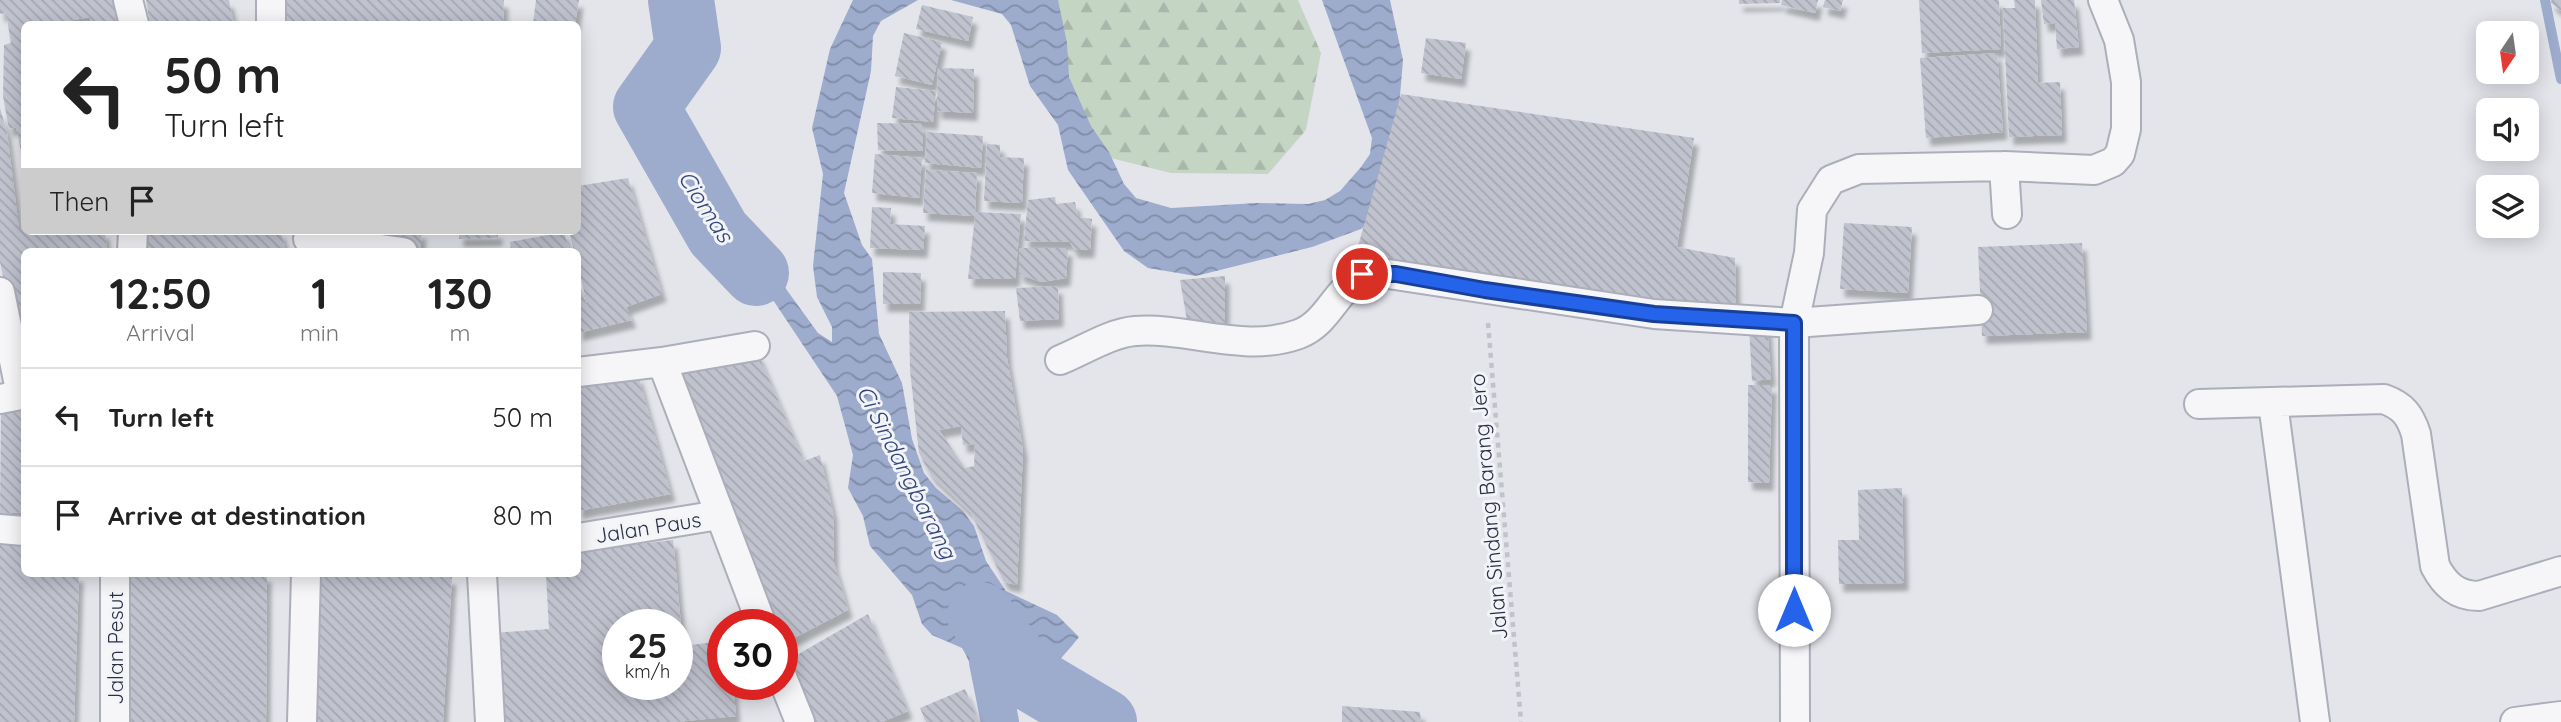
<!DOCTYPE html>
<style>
body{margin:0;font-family:Quicksand,sans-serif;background:#f6f6f6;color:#222;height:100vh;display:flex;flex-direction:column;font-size:26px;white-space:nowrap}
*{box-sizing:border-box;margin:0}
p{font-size:23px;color:#767676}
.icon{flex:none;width:38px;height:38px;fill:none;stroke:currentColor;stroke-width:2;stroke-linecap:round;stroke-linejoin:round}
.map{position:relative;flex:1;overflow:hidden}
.panel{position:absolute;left:21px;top:248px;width:560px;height:329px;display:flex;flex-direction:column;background:#fff;border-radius:10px;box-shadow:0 4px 18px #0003}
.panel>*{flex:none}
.guide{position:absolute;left:21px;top:21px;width:560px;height:214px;border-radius:10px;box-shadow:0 4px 18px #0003;background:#fff;color:#222;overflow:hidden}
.needle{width:46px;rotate:193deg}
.controls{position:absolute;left:2476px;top:21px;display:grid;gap:14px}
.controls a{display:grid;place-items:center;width:63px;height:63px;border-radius:10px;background:#fff;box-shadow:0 4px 18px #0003;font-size:35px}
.speed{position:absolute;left:602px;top:609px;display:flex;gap:14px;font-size:35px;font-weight:700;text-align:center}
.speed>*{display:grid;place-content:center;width:91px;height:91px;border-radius:50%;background:#fff;box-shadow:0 4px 18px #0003;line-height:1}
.speed small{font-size:18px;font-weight:400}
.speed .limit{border:10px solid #d22;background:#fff;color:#111}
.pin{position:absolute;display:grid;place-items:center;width:60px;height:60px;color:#fff;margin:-30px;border:4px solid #fff;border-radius:50%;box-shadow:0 2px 7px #0007}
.me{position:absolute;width:77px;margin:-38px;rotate:0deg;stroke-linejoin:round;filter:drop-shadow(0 0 5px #0008)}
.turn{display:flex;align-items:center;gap:24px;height:147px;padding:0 28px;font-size:32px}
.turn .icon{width:91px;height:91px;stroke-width:2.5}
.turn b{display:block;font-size:49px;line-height:60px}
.then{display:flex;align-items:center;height:66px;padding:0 28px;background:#0003;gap:14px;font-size:26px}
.eta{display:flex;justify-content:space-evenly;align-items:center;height:119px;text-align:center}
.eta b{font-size:42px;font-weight:700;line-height:49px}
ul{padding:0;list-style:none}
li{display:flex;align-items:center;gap:21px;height:98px;padding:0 28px;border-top:2px solid #e0e0e0}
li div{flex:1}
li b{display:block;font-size:26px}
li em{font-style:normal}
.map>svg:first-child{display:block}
.forest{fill:url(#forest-firs)}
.water{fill:url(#water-waves)}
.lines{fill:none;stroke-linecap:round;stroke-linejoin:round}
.stream{stroke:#9dabcc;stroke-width:10}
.canal{stroke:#9dabcc;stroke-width:38}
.river{stroke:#9dabcc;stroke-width:66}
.building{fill:url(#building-back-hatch);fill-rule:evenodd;filter:url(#shadow)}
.street-casing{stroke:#acaeb9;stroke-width:32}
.path{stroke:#c1c2ca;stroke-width:4.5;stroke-dasharray:5 5;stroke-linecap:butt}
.street{stroke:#f6f6f9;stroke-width:28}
.route-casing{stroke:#184099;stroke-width:18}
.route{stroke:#2563eb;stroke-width:12}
.labels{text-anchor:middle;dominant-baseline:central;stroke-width:6;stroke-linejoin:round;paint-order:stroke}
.street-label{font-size:21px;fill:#2a2f44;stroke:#f3f4f8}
.water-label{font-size:23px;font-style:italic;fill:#33457a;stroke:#f3f4f8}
</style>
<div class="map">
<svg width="2561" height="722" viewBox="0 0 2561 722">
<defs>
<pattern id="forest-firs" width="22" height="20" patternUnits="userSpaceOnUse" patternTransform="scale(1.75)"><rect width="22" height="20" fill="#c5d5c4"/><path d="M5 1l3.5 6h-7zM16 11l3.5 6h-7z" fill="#a9b7aa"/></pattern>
<pattern id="water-waves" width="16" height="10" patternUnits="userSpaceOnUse" patternTransform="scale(1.75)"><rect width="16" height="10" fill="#9dabcc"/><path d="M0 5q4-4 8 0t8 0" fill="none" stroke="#808ca7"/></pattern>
<pattern id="building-back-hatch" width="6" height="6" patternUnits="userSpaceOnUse" patternTransform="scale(1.75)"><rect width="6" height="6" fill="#c0c2ce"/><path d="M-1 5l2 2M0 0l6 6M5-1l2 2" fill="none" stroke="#a5a7b2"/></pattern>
<filter id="shadow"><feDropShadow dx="4.5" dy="8" stdDeviation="2" flood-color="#0004"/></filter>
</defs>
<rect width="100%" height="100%" fill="#e3e5eb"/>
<path class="forest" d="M1046,0H1298L1321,53L1306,130L1268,174L1171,173L1107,157L1050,72Z"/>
<path class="water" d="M853,0H918L881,21L873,36L871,71L844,193L862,245L872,259L879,334L902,383L912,439L924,473L936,488L963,511L974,526L986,561L1006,591L1057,615L1079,637C1059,664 1029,686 1013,715C976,714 979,675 962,648L932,635L922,624L912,595L870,546L863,516L848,488L853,455L837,396L759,279L719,253L698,196L684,171L700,172L728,220L765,260L818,333L832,342V327L817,297L813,266L823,174L812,128L830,49Z
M951,0H1058L1067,43L1069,77L1091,126L1109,152L1124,184L1136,198L1171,208L1257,203L1308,204L1325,200L1340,191L1361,167L1370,154L1372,138L1322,0H1390L1403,60L1394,167L1374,219L1361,229L1312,247L1196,276L1148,268L1124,251L1068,170L1058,125L1030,86L1011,25L1002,14Z"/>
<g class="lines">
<path class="stream" d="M2545,0L2561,79"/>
<path class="canal" d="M988,662L1000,722"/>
<path class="river" d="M681,0L688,48L646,107L718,233L756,273
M980,615L1028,677L1104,722"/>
</g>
<path class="building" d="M0,0H122L128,24H91L90,17L50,24H24V166L16,127L9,129L3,96L4,45L11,43L6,13L0,14Z
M146,0H229L234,24H150Z
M275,0H504L503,24H277Z
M536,0H579L575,24H533Z
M1739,0H1780V3L1739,4Z
M1782,0H1818L1815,13L1781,5Z
M1825,0H1843L1840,11L1823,7Z
M1919,0H1999L2001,49L1922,53Z
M2014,0H2035L2038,83L2060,82L2062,135L2009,137L2003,8H2015Z
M2041,0H2074L2079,47L2057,49L2055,23L2044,24Z
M2552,0H2561V11L2550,2Z
M922,5L973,17L968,41L916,29Z
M904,33L942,42L932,85L895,76Z
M1426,38L1466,43L1461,79L1421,73Z
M1997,53L2003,132L1926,138L1920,58Z
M938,68L974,69L973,113L937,111Z
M896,87L936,91L933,122L892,118Z
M1401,94L1694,138L1677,247L1735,258L1736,305L1668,308L1355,257Z
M0,108L7,132L19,229L105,231L107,252H24V363H21L0,262Z
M877,123L923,124V151L878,150Z
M927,132L983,136L981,168L925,163Z
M987,144L1000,145V157L1024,158L1022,203L984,201Z
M875,154L922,158L919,198L872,193Z
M926,170L977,173L975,212L1021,214L1015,279H968L975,216L923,213Z
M628,178L662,294L626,307L632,320L578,333V279L590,316L578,266V252H574L569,231H578V186Z
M1055,197L1056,204L1075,202L1078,217L1092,219L1090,250H1074L1070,242L1024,241L1028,200Z
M872,207L891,208L890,224L925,226L923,250L870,248Z
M1844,223L1912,227L1908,293L1840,289Z
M141,231H281L286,252H139Z
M297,231H422L420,252H414Z
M459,231H498V238L459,239Z
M564,232L570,252H511L510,242Z
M2082,243L2087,332L1982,336L1978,247Z
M1019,248H1068L1066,278L1041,282L1019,274Z
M883,272L921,273L920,304H883Z
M1225,276V324L1188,326L1180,280Z
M1058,286L1059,319L1020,321L1016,288Z
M1005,311L1007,358L1023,450L1017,585L1004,582L971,513L931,475L919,453L910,370L909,312ZM961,426L963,445L975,444L974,466L965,468L939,430Z
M1767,324L1771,379L1752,381L1749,325Z
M758,353L804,461L820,455L833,513L834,563L848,610L782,644V625H766L674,367Z
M638,375L671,494L578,511V381Z
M1748,385H1772L1769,483L1748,482Z
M24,406V512L0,514L1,407Z
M1902,488L1904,583L1839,584L1838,540H1859L1858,490Z
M0,539L24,541V574H79L74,722H0Z
M673,540L683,646L723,641V684H733L736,716L675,722H500L493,633L549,629L546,574H578V551ZM618,625H677V684H618Z
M121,574H267L266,722H119Z
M311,574L452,577L443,722H309Z
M868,614L908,711L882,722H809L783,663Z
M965,689L979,722H926L920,708Z
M1342,706L1420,712L1421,722H1342Z"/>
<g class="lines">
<g class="street-casing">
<path id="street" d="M128,0L134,24
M271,0V24
M2004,166L2007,214
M308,239L403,252
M132,252L133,231
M0,292L21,395L0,399
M1060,360C1083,351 1110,333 1135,331C1189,327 1245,354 1299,334C1333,321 1338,278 1375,272L1654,314L1794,323L1978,310
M662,362L762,625
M578,372L662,362L755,346
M2273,403L2315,722
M2199,404L2384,399C2403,406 2410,415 2416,434L2435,566C2445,585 2457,596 2479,596L2561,571
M0,529L24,531
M578,538L719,515
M482,574L490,722
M782,677L800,722
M115,722V574
M302,722L306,574
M1795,722L1794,323L1809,253L1812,210L1831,180L1859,169L2004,166L2094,170L2113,162L2120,154L2126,129V82L2119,40L2103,0
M2515,722L2561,716"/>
</g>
<path class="path" d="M1488,323L1521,722"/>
<use href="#street" class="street"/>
</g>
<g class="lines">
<g class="route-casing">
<path id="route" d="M1362,274H1396L1485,290L1654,314L1794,323V610"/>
</g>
<use href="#route" class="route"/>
</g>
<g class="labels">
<g class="street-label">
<text transform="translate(1488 507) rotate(-95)">Jalan Sindang Barang Jero</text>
<text transform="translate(648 527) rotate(-9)">Jalan Paus</text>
<text transform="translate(115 648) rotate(-90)">Jalan Pesut</text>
</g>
<g class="water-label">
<text transform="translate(706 206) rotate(57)">Ciomas</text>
<text transform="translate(907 472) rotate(63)">Ci Sindangbarang</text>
</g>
</g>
</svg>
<div class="controls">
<a><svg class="needle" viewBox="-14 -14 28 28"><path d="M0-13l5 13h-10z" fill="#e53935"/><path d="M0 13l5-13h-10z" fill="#767676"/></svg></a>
<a><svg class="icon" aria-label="sound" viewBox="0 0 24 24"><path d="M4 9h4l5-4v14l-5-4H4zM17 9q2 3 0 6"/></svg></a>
<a><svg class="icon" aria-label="layers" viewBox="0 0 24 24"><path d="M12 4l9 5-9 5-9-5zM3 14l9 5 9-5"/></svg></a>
</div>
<div class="speed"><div>25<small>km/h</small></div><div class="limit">30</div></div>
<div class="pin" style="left:1362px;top:274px;background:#d93025"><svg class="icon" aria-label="arrive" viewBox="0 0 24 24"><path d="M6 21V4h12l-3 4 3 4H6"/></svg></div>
<svg class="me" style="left:1794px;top:610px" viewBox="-20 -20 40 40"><circle r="19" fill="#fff"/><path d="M0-13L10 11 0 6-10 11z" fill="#2563eb"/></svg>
<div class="guide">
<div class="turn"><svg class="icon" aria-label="left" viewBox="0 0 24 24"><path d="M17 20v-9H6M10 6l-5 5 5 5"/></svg><div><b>50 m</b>Turn left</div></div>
<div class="then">Then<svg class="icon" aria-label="arrive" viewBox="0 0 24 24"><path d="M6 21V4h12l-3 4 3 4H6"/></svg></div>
</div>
<section class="panel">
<div class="eta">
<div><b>12:50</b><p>Arrival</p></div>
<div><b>1</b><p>min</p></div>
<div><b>130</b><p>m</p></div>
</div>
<ul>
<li><svg class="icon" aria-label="left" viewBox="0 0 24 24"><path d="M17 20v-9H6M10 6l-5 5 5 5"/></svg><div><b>Turn left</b></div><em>50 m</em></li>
<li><svg class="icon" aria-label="arrive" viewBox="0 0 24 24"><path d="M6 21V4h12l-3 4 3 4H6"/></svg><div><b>Arrive at destination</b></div><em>80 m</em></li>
</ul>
</section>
</div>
